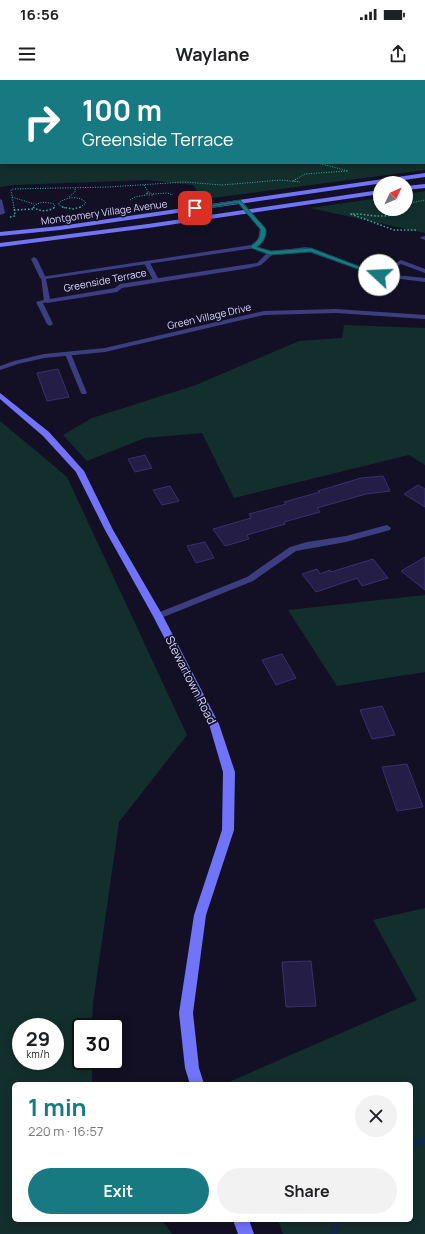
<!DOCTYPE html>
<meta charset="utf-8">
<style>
body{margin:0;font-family:Manrope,sans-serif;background:#f2f2f2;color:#202124;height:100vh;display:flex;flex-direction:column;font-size:15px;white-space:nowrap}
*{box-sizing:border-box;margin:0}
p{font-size:13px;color:#757577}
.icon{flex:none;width:22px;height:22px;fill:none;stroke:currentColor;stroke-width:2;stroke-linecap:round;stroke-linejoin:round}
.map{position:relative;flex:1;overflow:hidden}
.sheet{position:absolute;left:12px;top:1002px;width:401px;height:140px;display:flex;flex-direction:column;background:#fff;border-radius:6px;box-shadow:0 2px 10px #0003}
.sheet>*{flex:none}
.guide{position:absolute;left:0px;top:0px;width:425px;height:84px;box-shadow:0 2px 10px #0003;background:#177982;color:#fff;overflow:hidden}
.needle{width:26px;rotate:46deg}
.controls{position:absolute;left:373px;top:96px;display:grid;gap:8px}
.controls a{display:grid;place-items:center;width:40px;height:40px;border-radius:50%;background:#fff;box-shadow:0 2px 10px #0003;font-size:20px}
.speed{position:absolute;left:12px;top:938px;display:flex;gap:8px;font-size:20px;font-weight:700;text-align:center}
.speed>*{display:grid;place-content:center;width:52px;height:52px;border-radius:50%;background:#fff;box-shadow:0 2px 10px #0003;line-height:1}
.speed small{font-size:10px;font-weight:400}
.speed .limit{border:2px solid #111;border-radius:6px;background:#fff;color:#111}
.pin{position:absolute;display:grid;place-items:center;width:34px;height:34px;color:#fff;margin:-17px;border-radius:8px;box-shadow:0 2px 6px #0006}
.me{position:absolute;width:44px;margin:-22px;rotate:290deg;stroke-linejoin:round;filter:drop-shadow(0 0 3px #0008)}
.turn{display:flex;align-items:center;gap:14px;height:84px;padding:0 16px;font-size:18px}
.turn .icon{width:52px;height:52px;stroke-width:2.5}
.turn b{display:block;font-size:28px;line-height:34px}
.round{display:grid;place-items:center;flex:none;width:42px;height:42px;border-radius:21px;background:#f2f2f2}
.head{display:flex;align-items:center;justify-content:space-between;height:68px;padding:0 16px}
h1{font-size:24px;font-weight:700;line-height:30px;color:#177982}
.action{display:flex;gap:8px;margin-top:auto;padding:8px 16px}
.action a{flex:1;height:46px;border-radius:24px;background:#177982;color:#fff;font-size:16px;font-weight:700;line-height:46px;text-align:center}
.action a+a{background:#f2f2f2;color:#202124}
.status{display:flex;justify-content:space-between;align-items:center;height:28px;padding:0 20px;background:#fff;direction:ltr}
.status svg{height:11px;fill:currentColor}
header{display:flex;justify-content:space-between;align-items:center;height:52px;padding:0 16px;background:#fff;font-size:18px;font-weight:700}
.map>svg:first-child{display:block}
.green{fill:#132f2d;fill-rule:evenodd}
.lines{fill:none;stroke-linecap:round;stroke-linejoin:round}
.stream{stroke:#102849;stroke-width:7}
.building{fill:#241d45;stroke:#3a3070}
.path-far1{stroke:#35b2a6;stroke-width:1;stroke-dasharray:1 1.5;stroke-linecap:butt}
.path{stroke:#35b2a6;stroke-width:1.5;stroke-dasharray:1.5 2;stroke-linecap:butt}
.lane{fill:#3d3d82;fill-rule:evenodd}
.street{fill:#3d3d82;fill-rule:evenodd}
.secondary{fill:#7173f9;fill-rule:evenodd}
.route{fill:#177982;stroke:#0f4f54}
.labels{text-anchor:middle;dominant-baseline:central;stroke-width:3.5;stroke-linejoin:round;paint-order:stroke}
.far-street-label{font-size:10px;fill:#d9d6fd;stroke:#131025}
.street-label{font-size:12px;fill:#d9d6fd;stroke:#131025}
</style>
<div class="status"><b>16:56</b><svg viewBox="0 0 49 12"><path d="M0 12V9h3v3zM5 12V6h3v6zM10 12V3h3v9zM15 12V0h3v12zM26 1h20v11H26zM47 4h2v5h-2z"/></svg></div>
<header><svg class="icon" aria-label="menu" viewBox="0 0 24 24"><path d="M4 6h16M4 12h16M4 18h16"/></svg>Waylane<svg class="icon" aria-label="share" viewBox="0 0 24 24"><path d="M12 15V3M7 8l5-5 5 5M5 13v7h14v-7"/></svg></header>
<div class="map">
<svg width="425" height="1154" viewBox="0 0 425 1154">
<rect width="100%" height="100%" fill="#131025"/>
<path class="green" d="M0,13L1,83H424V69L425,90L204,119L193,105L147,100L14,105L0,107Z
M425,111V153L310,128L380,118V129H406V114Z
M344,245L425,248V385L409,375L234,418L202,353L145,358L87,381L63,355L92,338L196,305L299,261L342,258Z
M0,341L67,397L187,655L119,742L93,923L92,947H81V981H92V1004H14V1140H162L172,1154H0ZM21,947H55V981H21Z
M425,515V592L337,606L288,530Z
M425,828V1154H283L278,1140H411V1004H230L229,1002L417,920L373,840Z"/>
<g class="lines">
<path class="stream" d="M411,1065L425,1060
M333,1154L338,1140"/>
</g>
<path class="building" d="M58,289L69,317L47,321L37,293Z
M145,375L152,388L135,392L128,379Z
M383,396L390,411L366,414L317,428L320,432L284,442L285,444L247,455L249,459L225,466L213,449L251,438L249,434L286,424L284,422L320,412L318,411L361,398Z
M418,405L425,409V427L404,414Z
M170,406L179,421L162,425L153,410Z
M205,462L214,478L196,483L187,466Z
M425,477V510L401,491Z
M373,479L388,498L362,506L357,498L316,512L302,494L317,489L320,494L330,490L331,492Z
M282,574L296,598L276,605L262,580Z
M382,626L395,655L372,659L360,630Z
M407,684L423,727L397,731L382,687Z
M311,881L316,926L286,927L282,882Z"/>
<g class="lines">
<path class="path-far1" d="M293,101L305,94L348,91L318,83
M144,105L149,113
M147,113H151L153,115H146Z
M153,114L167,113L173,115
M12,117L34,124
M69,117L75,112V108
M130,120L135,117L146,115
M406,124L425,120
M14,128L11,110L13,109L109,107L184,102L222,105L281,100L300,102
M34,128L33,127C39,121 46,122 54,124L55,127L54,128
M65,128L59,125V123C65,117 80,115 86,123L79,128"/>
<path class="path" d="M33,127C40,132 48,132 55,127
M62,127L73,129L81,127
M402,129C386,142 369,133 351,134L394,150H417
M14,130L33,129
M10,137L15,136L14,127"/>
<path class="lane" d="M0,119L2,120L5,133L0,135Z
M34,177L37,179L46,198L45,199L40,198L31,179Z
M145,182L150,183L159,200L158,201L153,200L144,183Z
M47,219L49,220V222L43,223L53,244L50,246L47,244L36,222Z
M68,272L71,274L87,313L86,314H82L81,313L65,274Z"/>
<path class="street" d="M34,0H40L41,1H35Z
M424,4H425V6H424Z
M424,38H425V40H424Z
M424,48H425V50H424Z
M424,74H425V76H424Z
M238,121H242L266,149L264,160L255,168L46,199L50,219L115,208L120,204L250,184L257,183L268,172L306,167L378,193L401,180L425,189V193L401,184L385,194L425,198V202L377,196L306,171L272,175L261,185L250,188L122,208L117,212L47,223L44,221L41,197L251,165L258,159L260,149L238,123Z
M425,156V160L420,158L421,157Z
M336,229L425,235V239L336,233L264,235L105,272L44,278L18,284L0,290V286L14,281L44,274L105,268L264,231Z
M387,445L391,448L390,450L346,462L296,471L253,501L161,538H155L153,536L155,534L247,497L290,467L307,462L346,456Z"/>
<path class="secondary" d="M425,93V97L60,150L0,156V152L60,146Z
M425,104V108L406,110V106Z
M380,110V114L148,148L0,167V163L148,144Z
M0,313L49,352L84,391L113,450L163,536L219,644L235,692L234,750L206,835L193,933L199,988L204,1004H190L185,988L179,933L194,835L222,750L223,692L209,644L153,536L105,450L76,392L43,356L0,319Z
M233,1140H249L254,1154H238Z"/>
</g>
<path class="route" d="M240,120L266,149C267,156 263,163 257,167L271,171L311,168L382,195L377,196L311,172L270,175L251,168V166C257,162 261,157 260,149L238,123L195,130L192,128Z"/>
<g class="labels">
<g class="far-street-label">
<text transform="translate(104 132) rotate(-8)">Montgomery Village Avenue</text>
<text transform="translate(105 200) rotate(-11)">Greenside Terrace</text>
<text transform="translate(209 236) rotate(-13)">Green Village Drive</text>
</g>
<g class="street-label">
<text transform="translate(191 600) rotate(63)">Stewartown Road</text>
</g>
</g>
</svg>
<div class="controls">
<a><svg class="needle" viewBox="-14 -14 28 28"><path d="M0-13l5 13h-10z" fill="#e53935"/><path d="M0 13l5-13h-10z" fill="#757577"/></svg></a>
</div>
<div class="speed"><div>29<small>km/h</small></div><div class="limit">30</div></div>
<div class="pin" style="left:195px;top:128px;background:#d93025"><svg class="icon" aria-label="arrive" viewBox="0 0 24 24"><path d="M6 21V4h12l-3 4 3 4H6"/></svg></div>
<svg class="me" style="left:379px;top:195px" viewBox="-20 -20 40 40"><circle r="19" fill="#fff"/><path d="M0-13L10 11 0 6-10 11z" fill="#177982"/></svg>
<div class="guide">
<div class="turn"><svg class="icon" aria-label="right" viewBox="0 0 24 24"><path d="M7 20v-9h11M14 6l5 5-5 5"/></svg><div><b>100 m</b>Greenside Terrace</div></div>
</div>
<section class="sheet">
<div class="head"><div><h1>1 min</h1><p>220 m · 16:57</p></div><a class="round"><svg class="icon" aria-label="close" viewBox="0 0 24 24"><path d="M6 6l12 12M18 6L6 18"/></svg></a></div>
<div class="action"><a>Exit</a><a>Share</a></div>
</section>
</div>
